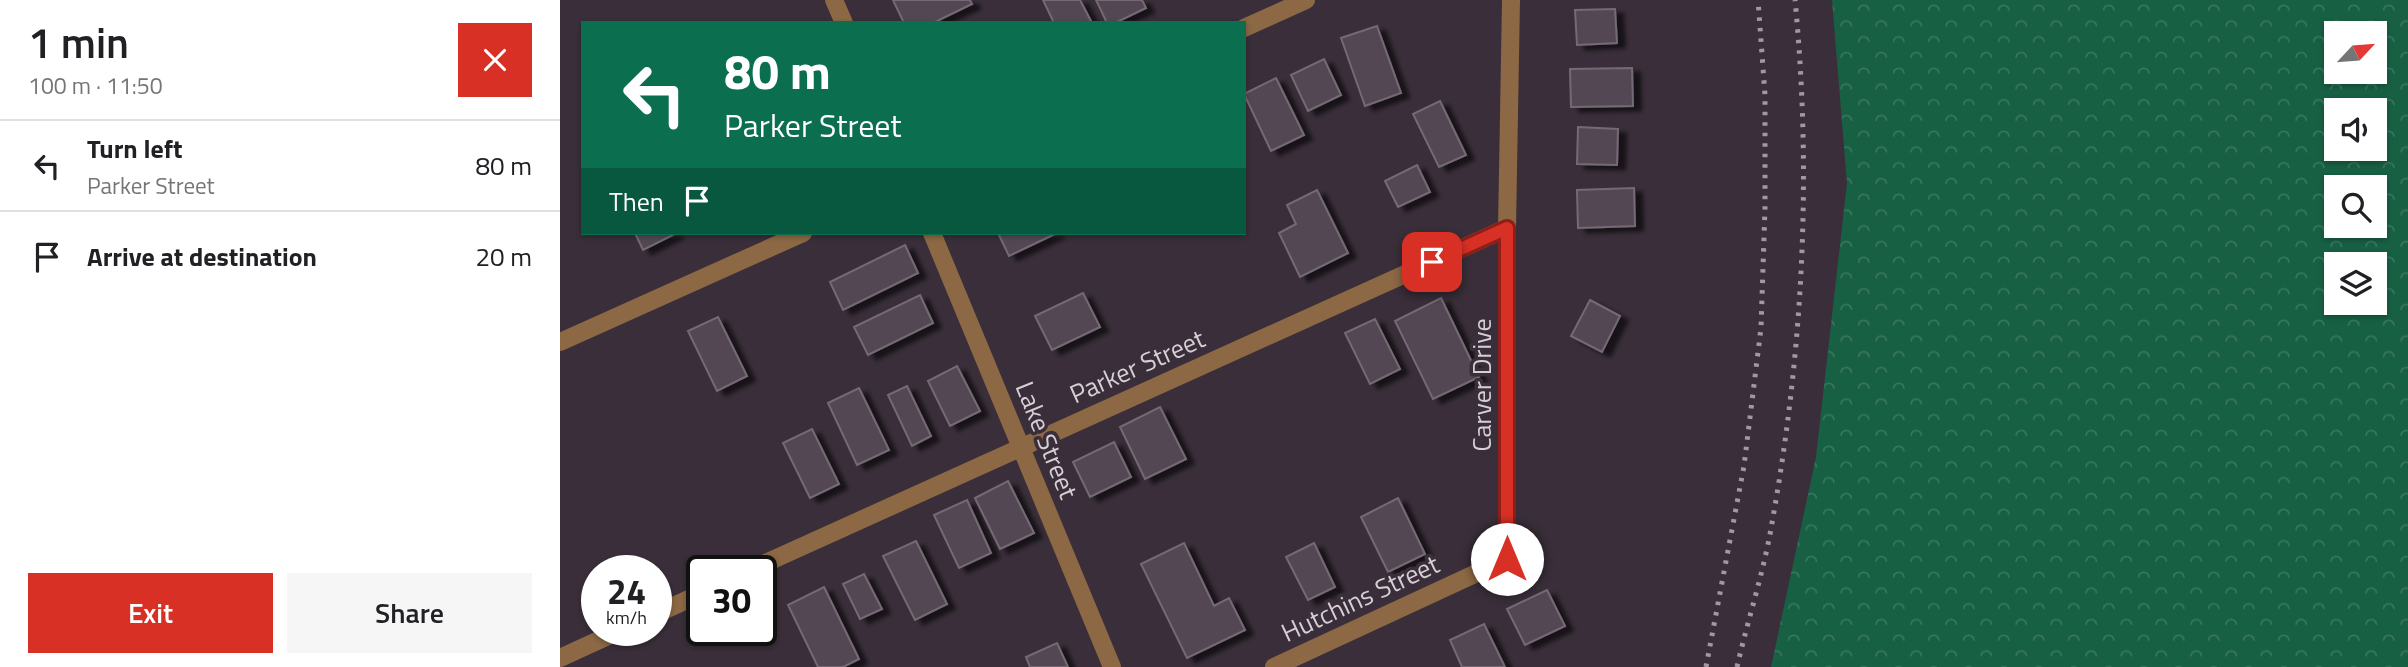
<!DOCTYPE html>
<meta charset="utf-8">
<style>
body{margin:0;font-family:"Titillium Web",sans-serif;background:#f6f6f6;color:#202124;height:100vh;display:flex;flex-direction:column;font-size:26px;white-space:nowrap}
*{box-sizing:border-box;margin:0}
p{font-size:23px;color:#757577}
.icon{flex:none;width:38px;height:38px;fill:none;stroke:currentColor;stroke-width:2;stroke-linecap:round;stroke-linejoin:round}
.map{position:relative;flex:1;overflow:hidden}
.sheet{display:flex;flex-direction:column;background:#fff;width:560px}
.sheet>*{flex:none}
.hud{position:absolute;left:21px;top:21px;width:665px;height:214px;border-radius:0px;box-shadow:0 2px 5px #0004;background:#0b6e4f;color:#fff;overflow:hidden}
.needle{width:46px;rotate:64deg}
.buttons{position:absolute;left:1764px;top:21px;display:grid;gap:14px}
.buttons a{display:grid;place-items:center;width:63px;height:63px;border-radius:0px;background:#fff;box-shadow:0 2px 5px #0004;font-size:35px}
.speed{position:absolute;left:21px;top:555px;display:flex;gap:14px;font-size:35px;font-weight:700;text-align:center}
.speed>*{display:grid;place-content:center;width:91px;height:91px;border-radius:50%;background:#fff;box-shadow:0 2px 5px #0004;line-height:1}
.speed small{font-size:18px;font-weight:400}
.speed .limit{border:4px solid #111;border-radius:10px;background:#fff;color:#111}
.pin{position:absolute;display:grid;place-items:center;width:60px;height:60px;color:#fff;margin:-30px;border-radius:14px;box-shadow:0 4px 10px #0006}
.me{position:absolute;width:77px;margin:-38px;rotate:0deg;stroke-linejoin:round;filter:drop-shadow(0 0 5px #0008)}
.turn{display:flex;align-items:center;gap:24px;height:147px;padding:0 28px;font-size:32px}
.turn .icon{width:91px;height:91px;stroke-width:2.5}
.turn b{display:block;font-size:49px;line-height:60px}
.then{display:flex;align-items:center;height:66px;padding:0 28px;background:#0003;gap:14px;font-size:26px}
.round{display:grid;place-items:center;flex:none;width:74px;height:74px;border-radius:0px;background:#f6f6f6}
.overview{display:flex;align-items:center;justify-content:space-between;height:119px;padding:0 28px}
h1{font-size:42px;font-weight:600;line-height:52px}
.cta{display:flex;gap:14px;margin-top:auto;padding:14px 28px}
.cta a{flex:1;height:80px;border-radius:0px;background:#d93025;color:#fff;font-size:28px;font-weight:600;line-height:80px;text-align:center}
.cta a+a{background:#f6f6f6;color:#202124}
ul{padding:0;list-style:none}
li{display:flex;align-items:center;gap:21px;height:91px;padding:0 28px;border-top:2px solid #e0e0e0}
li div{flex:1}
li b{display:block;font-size:26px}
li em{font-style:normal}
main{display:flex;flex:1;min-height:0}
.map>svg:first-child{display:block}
.forest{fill:url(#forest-crowns);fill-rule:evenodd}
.building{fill:#524752;stroke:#766976;stroke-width:2;filter:url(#shadow)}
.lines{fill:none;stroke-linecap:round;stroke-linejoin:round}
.minor{stroke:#8c6844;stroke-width:18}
.rail{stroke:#a199a1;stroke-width:5;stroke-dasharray:3.5 7;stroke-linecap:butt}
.route-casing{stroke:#8d1f18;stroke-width:18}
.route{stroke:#d93025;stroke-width:12}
.labels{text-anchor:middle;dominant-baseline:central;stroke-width:7;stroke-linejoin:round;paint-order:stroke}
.street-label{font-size:26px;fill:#d6cfd6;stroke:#392e39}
</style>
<main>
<section class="sheet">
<div class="overview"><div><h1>1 min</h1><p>100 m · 11:50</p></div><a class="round" style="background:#d93025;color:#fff"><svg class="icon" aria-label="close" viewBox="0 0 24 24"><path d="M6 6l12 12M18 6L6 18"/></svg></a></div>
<ul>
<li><svg class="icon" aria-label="left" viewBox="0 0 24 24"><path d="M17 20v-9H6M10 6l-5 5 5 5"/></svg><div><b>Turn left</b><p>Parker Street</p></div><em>80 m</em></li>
<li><svg class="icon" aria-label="arrive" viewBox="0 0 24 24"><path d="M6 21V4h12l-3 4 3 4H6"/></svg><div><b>Arrive at destination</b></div><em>20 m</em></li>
</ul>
<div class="cta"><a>Exit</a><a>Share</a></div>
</section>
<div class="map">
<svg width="1848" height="667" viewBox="0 0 1848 667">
<defs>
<pattern id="forest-crowns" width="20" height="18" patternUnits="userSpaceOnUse" patternTransform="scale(1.75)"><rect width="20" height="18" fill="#176044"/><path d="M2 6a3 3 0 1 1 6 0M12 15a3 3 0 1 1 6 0" fill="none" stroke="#38765e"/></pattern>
<filter id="shadow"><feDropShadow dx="8" dy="4.5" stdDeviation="2" flood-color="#0009"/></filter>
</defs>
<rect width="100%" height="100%" fill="#392e39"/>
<path class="forest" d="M1272,0H1848V667H1211L1256,457L1287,183ZM1776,33H1815V72H1776ZM1776,110H1815V149H1776ZM1776,187H1815V226H1776ZM1776,264H1815V303H1776Z"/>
<path class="building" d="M333,0H410L412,4L373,23H344Z
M483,0H520L532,23H494Z
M536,0H582L586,8L555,23H547Z
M1055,9L1057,43L1017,45L1015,10Z
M817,26L841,93L805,106L781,38Z
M764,59L781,95L748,111L731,75Z
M1072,68L1073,106L1011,107L1010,69Z
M716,78L744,135L711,151L684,94Z
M880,101L906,155L879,167L853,114Z
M1018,127L1058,129L1057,165L1017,164Z
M857,165L870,192L838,207L825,181Z
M1074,188L1075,226L1018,228L1017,190Z
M757,190L788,253L740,277L719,233L736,224L727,205Z
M75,233H115V234L83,250Z
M438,233H497L449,256Z
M345,245L358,273L283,310L270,282Z
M523,293L540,327L492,350L475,316Z
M360,295L373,323L308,355L294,327Z
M881,298L919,377L873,399L835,321Z
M1030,300L1060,316L1042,352L1011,336Z
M158,317L187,376L157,391L128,331Z
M815,319L840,369L810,384L785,333Z
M397,366L420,411L390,426L368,381Z
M347,386L371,436L352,446L328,395Z
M299,388L329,450L297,465L268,403Z
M600,407L626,459L585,479L560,427Z
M252,429L279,484L250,498L223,443Z
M554,442L571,477L530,497L513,462Z
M448,481L474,533L440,549L415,498Z
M838,498L865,554L828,572L801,517Z
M407,500L431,553L399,568L374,515Z
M356,541L387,604L355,620L323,556Z
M624,543L654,606L669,598L685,630L627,658L581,564Z
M754,543L775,587L748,600L726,557Z
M304,574L322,609L300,619L283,584Z
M264,587L299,659L283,667H258L228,605Z
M987,590L1005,626L965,645L947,609Z
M924,624L945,667H902L890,640Z
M497,643L508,667H470L466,657Z"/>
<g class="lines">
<path class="minor" d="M274,0L284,23
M684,28L746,0
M372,233L552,667
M0,342L243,233
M190,570L947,228
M96,614L142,593
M0,658L61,630
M714,667L947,559V228L951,0"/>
<path class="rail" d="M1146,667L1184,466L1201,328L1205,208V95L1198,0
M1177,667C1188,619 1204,571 1212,523C1243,350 1252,175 1235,0"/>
</g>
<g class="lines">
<g class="route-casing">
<path id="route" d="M872,262L947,228V559"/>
</g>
<use href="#route" class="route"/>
</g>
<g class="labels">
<g class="street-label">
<text transform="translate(577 366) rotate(-24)">Parker Street</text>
<text transform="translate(921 385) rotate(-90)">Carver Drive</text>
<text transform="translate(487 440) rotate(68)">Lake Street</text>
<text transform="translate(800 598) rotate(-25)">Hutchins Street</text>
</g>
</g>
</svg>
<div class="buttons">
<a><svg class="needle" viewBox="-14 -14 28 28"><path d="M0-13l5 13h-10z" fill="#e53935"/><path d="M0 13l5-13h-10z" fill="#757577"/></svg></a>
<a><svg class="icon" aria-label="sound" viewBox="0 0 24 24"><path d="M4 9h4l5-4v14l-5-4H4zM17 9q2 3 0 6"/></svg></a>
<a><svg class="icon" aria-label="search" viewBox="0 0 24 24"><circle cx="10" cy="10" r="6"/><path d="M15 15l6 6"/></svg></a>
<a><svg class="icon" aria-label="layers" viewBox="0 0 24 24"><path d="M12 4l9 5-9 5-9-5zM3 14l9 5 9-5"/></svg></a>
</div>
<div class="speed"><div>24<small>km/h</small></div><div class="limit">30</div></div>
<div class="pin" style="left:872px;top:262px;background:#d93025"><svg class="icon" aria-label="arrive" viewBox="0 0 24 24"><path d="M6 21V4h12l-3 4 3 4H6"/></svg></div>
<svg class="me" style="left:947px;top:559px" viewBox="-20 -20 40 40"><circle r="19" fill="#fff"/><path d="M0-13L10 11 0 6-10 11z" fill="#d93025"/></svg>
<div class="hud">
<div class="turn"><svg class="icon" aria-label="left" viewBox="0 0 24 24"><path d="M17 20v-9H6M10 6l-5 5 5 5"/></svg><div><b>80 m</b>Parker Street</div></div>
<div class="then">Then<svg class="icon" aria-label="arrive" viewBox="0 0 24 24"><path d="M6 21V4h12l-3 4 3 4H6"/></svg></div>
</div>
</div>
</main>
